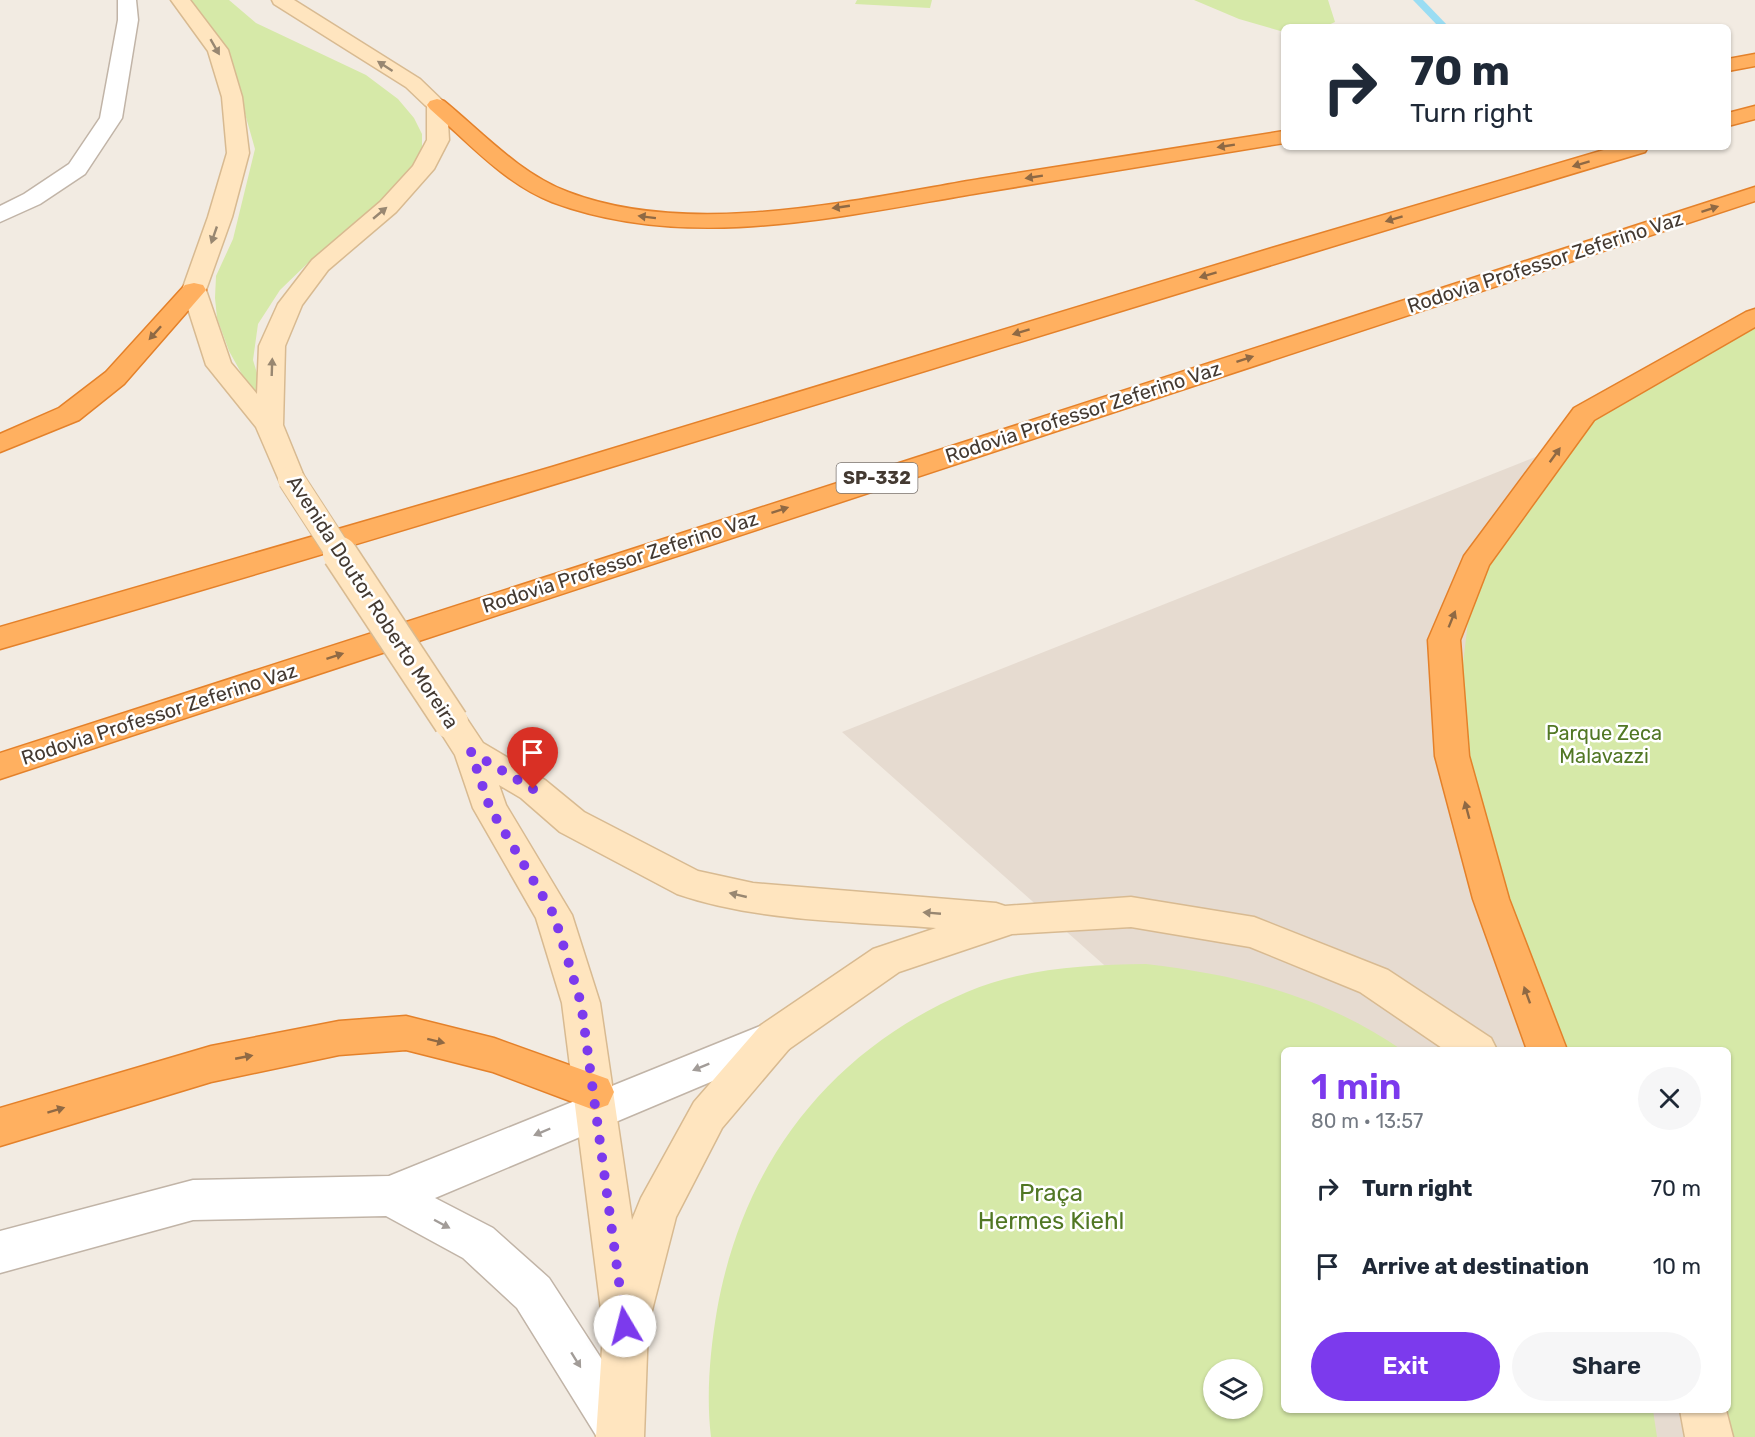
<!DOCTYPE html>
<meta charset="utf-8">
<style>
body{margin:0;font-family:Rubik,sans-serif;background:#f6f6f7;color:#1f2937;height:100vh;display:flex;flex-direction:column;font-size:22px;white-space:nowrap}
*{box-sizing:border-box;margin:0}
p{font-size:20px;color:#747a83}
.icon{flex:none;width:33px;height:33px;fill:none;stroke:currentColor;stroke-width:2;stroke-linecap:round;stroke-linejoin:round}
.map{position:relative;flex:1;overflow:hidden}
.details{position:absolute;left:1281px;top:1047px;width:450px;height:366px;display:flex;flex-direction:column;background:#fff;border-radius:9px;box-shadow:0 2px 4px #0004}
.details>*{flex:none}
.banner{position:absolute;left:1281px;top:24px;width:450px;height:126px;border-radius:9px;box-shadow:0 2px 4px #0004;background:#fff;color:#1f2937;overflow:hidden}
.fabs{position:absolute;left:1203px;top:1359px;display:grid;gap:12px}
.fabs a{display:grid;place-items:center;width:60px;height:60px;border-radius:50%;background:#fff;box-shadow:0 2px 4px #0004;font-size:30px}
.pin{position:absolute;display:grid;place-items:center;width:51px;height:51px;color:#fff;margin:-62px -26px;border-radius:50% 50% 50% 0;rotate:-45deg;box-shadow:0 0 6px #0007}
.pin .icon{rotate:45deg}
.me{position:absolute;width:66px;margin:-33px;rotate:352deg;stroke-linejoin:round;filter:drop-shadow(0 0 4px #0008)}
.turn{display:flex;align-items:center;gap:21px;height:126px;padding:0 30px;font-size:27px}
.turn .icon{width:78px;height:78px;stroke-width:2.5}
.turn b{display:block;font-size:42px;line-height:51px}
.round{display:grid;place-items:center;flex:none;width:63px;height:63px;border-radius:32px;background:#f6f6f7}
.summary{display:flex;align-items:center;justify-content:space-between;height:102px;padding:0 30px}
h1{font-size:36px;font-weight:600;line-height:45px;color:#7c3aed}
.cta{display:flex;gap:12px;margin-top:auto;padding:12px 30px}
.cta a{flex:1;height:69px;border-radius:36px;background:#7c3aed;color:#fff;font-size:24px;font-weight:600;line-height:69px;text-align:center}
.cta a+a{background:#f6f6f7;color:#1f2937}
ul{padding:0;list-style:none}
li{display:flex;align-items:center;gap:18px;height:78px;padding:0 30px}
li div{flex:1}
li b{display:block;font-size:22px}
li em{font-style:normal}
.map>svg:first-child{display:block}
.residential{fill:#e6dbd0}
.green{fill:#d6e9a8;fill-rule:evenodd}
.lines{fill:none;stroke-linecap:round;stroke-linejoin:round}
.stream{fill:#9addf3;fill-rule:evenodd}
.minor-casing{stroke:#c1b4a7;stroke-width:3}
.tertiary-casing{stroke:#c1b4a7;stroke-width:3}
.secondary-casing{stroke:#d8ba91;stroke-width:3}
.motorway-casing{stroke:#e4812a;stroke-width:3}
.minor{fill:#fff;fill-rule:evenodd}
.tertiary{fill:#fff;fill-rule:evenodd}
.secondary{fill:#ffe5bf;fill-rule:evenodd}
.motorway{fill:#ffb060;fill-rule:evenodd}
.secondary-bridge-far1-casing{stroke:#d8ba91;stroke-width:28;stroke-linecap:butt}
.secondary-bridge-casing{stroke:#d8ba91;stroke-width:37;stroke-linecap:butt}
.secondary-bridge-far1{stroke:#ffe5bf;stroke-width:26}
.secondary-bridge{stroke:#ffe5bf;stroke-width:34}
.oneway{fill:#988771}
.oneway2{fill:#8f6944}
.oneway3{fill:#a29c98}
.route{stroke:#7c3aed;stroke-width:10;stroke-dasharray:0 18}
.labels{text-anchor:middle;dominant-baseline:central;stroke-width:5;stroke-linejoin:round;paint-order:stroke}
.shield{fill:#fff;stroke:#7c7570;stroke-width:1.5}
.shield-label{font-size:18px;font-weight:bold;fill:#443a32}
.street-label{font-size:20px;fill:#443a32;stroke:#fff}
.park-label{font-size:20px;fill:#517724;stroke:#fff}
.near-park-label{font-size:24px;fill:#517724;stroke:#fff}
</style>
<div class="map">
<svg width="1755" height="1437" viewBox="0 0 1755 1437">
<rect width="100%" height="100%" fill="#f2ebe2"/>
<path class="residential" d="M1755,370V1437H1635L1605,1410H1728V1050H1284V1125L842,732Z"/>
<path class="green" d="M186,0H229L256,23L366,75L398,99L414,118L422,134V154L409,174L376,207L310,261L280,290L258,324L253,360L266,403L244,378L229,351L217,318L215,298L216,276L233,239L255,149L231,64Z
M857,0H932L930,8L855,4Z
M1194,0H1328L1335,22L1324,27H1284V32L1239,19Z
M1755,317V1437H1709L1703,1410H1728V1050H1547L1452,756L1475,563L1584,414Z
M1146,964C1239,975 1324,996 1402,1050H1284V1410H1653L1657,1437H711C706,1396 710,1351 717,1310C743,1164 829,1051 967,992C1023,968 1085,965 1146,964ZM1214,1370H1252V1408H1214Z"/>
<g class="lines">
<path class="stream" d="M1413,0H1423L1449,27H1439Z"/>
<g class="minor-casing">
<path id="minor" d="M118,0H136L138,20L122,118L85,174L40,204L0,222V206L24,194L69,164L100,118L118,20Z"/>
</g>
<g class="tertiary-casing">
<path id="tertiary" d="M775,1020L789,1025L795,1037L789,1049L435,1198L493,1228L549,1278L636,1412L643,1429L639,1437H597L517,1308L463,1258L386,1216L193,1220L0,1273V1231L193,1180L389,1176Z"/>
</g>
<g class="secondary-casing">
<path id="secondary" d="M171,0H190L228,50L242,97L249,153L232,217L206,290L231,363L257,394L259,346L278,304L312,260L380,202L413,166L427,140V107L406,87L274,4L272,0H294L420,79L447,105L449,140L434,169L396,212L328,270L302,305L285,346L283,425L305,479L301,485L291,488L281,485L256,427L206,365L182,290L208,217L227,153L222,97L208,51Z
M451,710L463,713L483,743L545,780L584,812L698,871L753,883L996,903L1005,906L1131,897L1254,917L1388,970L1491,1038L1497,1050H1445L1360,992L1250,947L1131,927L1012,934L899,972L789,1049L722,1128L676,1217L648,1326L644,1437H596L604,1319L601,1310L562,1003L536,918L473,808L455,755L434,722L439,713ZM499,785L521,798L560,832L677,894C759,922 850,921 936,928L873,949L761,1025L694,1102L641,1198L632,1220L600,1003L572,915L506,805Z
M1680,1410H1726L1733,1437H1685Z"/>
</g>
<g class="motorway-casing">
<path id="motorway" d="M1755,54V66L1728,71V59Z
M437,99L444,101C483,133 520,174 568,192C690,239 855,200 980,179C1081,163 1183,147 1284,131V143C1182,160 1081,176 979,193C841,216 689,253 552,202C505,184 468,142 430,109L427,105L430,101Z
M1755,106V119L1728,126V113Z
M1614,147H1648L1645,152C1096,316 550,490 0,649V627L552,467L1272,248Z
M1755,187V201L0,779V753Z
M194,283L203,285L206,290L124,384L79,420L0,452V434L59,408L106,372L185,285Z
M1755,309V327L1594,420L1489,565L1460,640L1469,756L1509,899L1567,1050H1527L1473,899L1435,756L1428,640L1464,556L1574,408L1746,312Z
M406,1016L494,1038L594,1074L608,1079L614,1092L608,1105L594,1110L493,1072L406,1050L339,1055L211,1082L0,1146V1108L211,1046L339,1021Z"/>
</g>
<use href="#minor" class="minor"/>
<use href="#tertiary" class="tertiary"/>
<use href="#secondary" class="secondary"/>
<use href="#motorway" class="motorway"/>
<g class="secondary-bridge-far1-casing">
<path id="secondary-bridge-far1" d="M291,479L341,556"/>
</g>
<g class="secondary-bridge-casing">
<path id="secondary-bridge" d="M340,554L451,722"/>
</g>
<use href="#secondary-bridge-far1" class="secondary-bridge-far1"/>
<use href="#secondary-bridge" class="secondary-bridge"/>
</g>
<defs><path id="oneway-solid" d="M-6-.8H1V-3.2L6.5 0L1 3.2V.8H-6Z" transform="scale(1.5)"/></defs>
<g class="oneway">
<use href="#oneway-solid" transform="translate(215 47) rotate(60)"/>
<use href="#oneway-solid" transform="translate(385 66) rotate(-147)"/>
<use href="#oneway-solid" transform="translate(380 213) rotate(-40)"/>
<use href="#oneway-solid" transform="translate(214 235) rotate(109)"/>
<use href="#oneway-solid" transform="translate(272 367) rotate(-88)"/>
<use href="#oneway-solid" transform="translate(738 895) rotate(-167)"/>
<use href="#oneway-solid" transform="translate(932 913) rotate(-175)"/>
</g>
<g class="oneway2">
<use href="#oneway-solid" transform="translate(1226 146) rotate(171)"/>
<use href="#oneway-solid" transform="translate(1581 164) rotate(163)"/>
<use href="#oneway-solid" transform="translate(1034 177) rotate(171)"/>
<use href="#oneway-solid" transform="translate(841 207) rotate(172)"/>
<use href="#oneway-solid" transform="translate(1710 209) rotate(-18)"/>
<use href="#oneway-solid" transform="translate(647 217) rotate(-173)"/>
<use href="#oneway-solid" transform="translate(1394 219) rotate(163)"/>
<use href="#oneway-solid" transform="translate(1208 275) rotate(163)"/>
<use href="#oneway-solid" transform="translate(1021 332) rotate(163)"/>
<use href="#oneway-solid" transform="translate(155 333) rotate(132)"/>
<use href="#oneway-solid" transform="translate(1245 359) rotate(-18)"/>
<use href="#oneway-solid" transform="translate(1555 455) rotate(-54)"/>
<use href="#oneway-solid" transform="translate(780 510) rotate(-18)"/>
<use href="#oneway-solid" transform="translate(1452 619) rotate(-68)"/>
<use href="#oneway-solid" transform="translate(335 656) rotate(-18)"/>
<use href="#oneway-solid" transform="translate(1467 810) rotate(-105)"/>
<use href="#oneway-solid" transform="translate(1527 995) rotate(-110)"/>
<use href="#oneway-solid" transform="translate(436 1041) rotate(14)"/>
<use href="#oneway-solid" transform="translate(244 1057) rotate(-11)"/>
<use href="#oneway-solid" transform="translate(56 1110) rotate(-17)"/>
</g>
<g class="oneway3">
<use href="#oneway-solid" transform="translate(701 1067) rotate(158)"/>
<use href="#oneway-solid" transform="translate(542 1132) rotate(157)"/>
<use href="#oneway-solid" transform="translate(442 1224) rotate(28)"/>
<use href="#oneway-solid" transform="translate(576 1360) rotate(58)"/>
</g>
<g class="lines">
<path class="route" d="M533,789L471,752L490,808L554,915L581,1003L625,1326"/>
</g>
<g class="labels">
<rect class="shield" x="836.5" y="463" width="81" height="30" rx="4.5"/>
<g class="shield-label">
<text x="877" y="478">SP-332</text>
</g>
<g class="street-label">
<text transform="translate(1545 262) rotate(-18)">Rodovia Professor Zeferino Vaz</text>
<text transform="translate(1083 412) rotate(-18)">Rodovia Professor Zeferino Vaz</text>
<text transform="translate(620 562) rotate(-18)">Rodovia Professor Zeferino Vaz</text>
<text transform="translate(373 602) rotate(57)">Avenida Doutor Roberto Moreira</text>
<text transform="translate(159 714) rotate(-18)">Rodovia Professor Zeferino Vaz</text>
</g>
<g class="park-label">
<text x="1604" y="733">Parque Zeca<tspan x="1604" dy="23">Malavazzi</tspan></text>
</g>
<g class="near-park-label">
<text x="1051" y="1193">Praça<tspan x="1051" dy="28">Hermes Kiehl</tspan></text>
</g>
</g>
</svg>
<div class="fabs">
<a><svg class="icon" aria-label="layers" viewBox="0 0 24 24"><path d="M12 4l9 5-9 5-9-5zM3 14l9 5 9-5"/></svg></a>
</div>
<div class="pin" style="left:533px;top:789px;background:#d93025"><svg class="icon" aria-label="arrive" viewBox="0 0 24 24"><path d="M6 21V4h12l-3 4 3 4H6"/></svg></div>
<svg class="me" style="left:625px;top:1326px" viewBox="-20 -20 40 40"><circle r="19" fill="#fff"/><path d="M0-13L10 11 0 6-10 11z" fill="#7c3aed"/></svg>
<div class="banner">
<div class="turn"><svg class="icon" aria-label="right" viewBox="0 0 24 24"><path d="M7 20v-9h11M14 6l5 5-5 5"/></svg><div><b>70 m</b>Turn right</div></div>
</div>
<section class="details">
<div class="summary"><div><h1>1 min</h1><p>80 m · 13:57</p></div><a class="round"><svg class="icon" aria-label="close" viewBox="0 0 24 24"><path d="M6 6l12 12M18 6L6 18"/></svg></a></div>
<ul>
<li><svg class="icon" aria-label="right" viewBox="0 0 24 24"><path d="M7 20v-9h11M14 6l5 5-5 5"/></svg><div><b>Turn right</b></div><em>70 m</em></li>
<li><svg class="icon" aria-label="arrive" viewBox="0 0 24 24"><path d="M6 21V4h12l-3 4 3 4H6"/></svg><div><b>Arrive at destination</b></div><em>10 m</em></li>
</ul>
<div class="cta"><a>Exit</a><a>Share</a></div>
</section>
</div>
